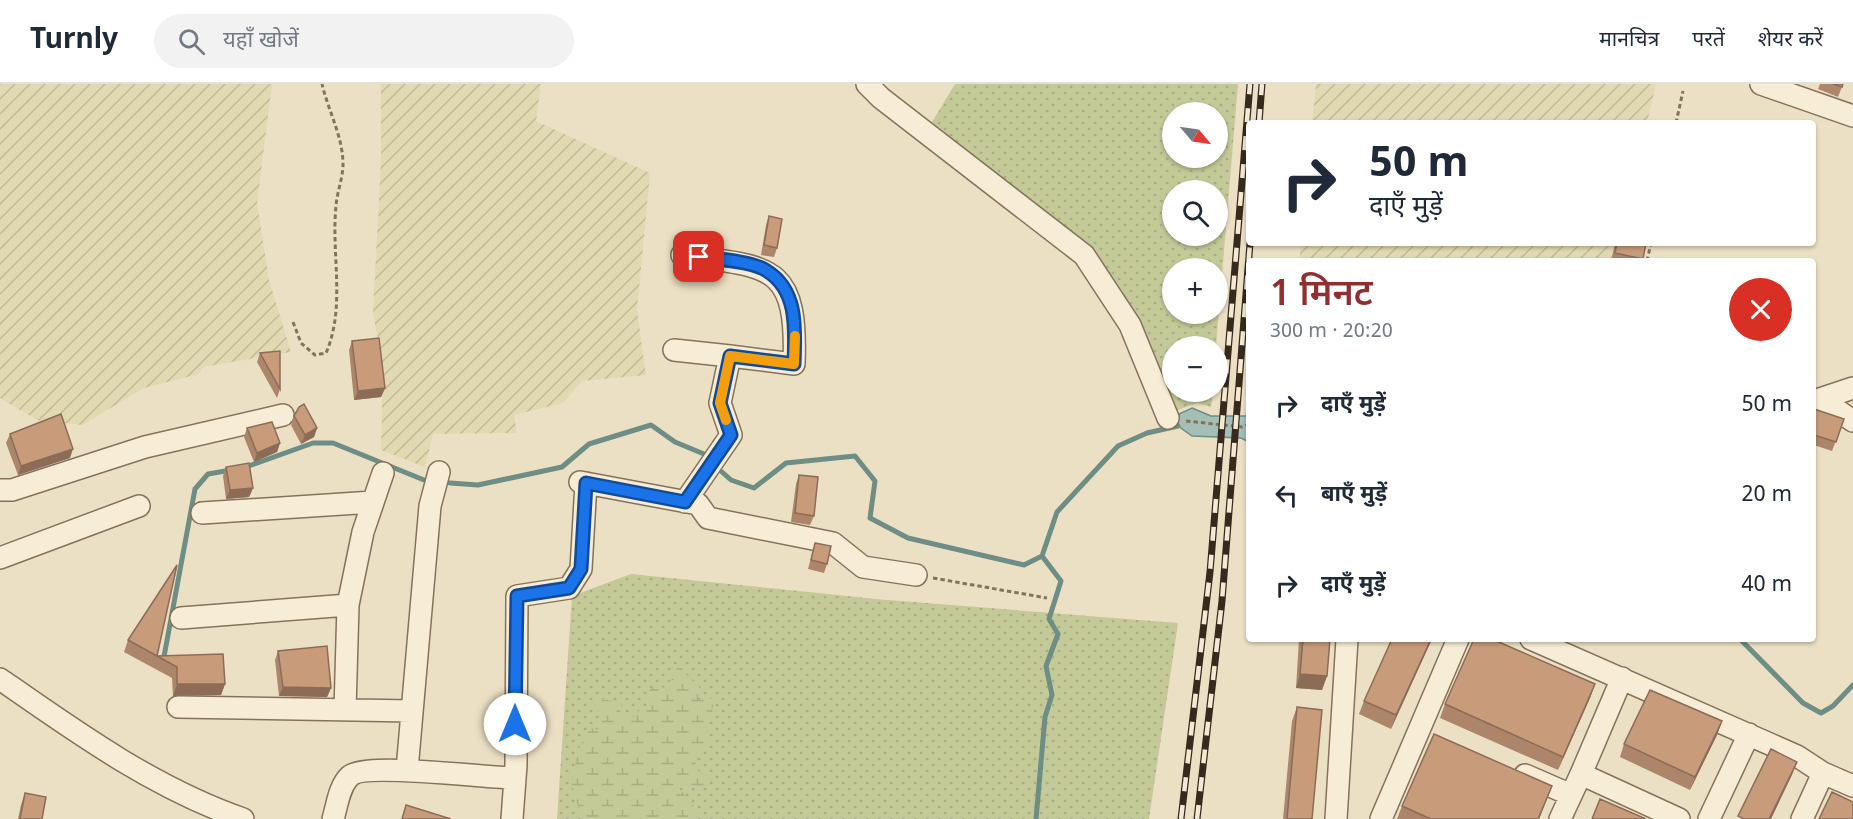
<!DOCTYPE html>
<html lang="hi">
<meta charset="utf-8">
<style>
body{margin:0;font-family:Georgia,"Noto Sans Devanagari",serif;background:#f2f2f3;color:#1f2937;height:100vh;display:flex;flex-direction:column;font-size:22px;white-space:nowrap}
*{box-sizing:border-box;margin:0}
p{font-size:20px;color:#747a83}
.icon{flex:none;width:33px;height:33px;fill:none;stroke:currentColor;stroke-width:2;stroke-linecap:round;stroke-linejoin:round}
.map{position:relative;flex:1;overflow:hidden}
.side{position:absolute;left:1246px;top:174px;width:570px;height:384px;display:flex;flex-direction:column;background:#fff;border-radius:6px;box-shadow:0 2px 4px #0004}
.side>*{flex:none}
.banner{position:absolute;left:1246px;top:36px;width:570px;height:126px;border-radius:6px;box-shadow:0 2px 4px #0004;background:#fff;color:#1f2937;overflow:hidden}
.needle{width:39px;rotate:119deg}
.controls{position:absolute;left:1162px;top:18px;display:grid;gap:12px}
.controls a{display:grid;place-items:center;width:66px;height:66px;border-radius:50%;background:#fff;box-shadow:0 2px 4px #0004;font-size:30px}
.pin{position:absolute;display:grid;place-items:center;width:51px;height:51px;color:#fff;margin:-26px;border-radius:12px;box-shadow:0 3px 9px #0006}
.me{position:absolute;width:66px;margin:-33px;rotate:0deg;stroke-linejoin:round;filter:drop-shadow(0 0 4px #0008)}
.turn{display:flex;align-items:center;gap:21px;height:126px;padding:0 24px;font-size:27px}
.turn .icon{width:78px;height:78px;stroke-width:2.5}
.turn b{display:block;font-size:42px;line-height:51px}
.round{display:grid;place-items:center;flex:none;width:63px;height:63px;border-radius:32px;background:#f2f2f3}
.head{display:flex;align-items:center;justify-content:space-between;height:102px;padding:0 24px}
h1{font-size:36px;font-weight:600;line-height:45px;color:#922e2f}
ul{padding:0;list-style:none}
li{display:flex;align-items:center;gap:18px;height:90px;padding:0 24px}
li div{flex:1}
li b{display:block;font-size:22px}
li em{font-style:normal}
header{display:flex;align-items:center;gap:36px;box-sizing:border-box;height:84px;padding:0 30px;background:#fff;border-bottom:2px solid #e0e1e3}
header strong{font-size:28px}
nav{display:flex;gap:33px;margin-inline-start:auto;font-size:21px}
.search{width:420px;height:54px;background:#f2f2f3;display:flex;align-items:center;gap:15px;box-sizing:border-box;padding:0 21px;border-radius:33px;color:#747a83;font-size:22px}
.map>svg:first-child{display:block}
.farmland{fill:url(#farmland-furrows)}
.grass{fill:url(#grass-dots);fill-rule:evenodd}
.wetland{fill:url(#wetland-marsh)}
.water{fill:#a5bfb7;stroke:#6d8d85;stroke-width:1.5}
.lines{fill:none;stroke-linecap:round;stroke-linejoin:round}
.stream{stroke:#6d8d85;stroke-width:5}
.minor-casing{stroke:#85725b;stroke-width:24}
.path{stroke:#85725b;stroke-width:3;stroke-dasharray:4.5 3;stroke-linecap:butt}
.minor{stroke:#f7edd6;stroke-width:21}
.rail-casing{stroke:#362a1e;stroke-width:7}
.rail{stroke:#f4ead3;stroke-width:4.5;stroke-dasharray:14;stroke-linecap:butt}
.wall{fill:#ac856a}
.shaded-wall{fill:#8c6c56}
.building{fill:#c89b7b;stroke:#8c6c56;stroke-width:1.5}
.route-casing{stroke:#114b97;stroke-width:15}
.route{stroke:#1a73e8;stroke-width:10}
.slow{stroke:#f59e0b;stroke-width:10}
</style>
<header>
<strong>Turnly</strong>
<div class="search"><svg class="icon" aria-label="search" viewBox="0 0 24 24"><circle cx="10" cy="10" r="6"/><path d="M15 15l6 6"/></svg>यहाँ खोजें</div>
<nav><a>मानचित्र</a><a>परतें</a><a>शेयर करें</a></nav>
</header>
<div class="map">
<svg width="1853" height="735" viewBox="0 0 1853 735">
<defs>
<pattern id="farmland-furrows" width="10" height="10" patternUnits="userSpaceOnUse" patternTransform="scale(1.5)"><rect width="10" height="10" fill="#e1d9b1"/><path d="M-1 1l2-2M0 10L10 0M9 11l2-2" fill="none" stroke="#c2ba98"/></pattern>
<pattern id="grass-dots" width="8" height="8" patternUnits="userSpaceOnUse" patternTransform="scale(1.5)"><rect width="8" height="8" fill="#c4c998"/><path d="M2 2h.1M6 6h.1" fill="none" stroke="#a9ad83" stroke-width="1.8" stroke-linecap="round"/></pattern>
<pattern id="wetland-marsh" width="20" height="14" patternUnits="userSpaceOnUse" patternTransform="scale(1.5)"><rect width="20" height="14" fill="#c4c998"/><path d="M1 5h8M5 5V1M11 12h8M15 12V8" fill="none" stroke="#a9ad83"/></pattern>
</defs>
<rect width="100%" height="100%" fill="#ece0c4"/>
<path class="farmland" d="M0,0H272L257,119L269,196L291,268L203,283L199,290L144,304L82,341L37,336L0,314Z
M381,0H541L536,37L650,89L637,226L646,291L582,297L563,319L514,331L517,349L433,350L425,383L381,366L383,283L373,229L381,77Z
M1316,0H1656L1647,39H1312Z
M1300,159H1616L1611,177H1300Z"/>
<path class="grass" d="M955,0H1238L1216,262H1173V308H1213L1211,323L1197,319L1175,327L1138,243L1094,167L932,38ZM1173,28H1218V74H1173ZM1173,106H1218V152H1173ZM1173,184H1218V230H1173Z
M631,490L876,515L1178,539L1149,735H557L572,512Z"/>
<path class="wetland" d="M675,580L699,602L698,616L715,614L706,647L713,658L697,672L695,685L707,691L705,704L686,700L679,704L695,724V735H582L571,699L578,666L591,642L594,647L603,642L593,612L622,620L620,629L635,633L642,622L653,621L646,609L657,600L664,604L673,594Z"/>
<path class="water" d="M1192,324L1211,332H1249V358L1241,354L1192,352L1178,342L1179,330Z"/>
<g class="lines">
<path class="stream" d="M243,384L313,359H333L424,396
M722,388L731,396L754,404L786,379L855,372L875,397L870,434L908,454L1024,481L1042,472L1057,428L1118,362L1147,349L1178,342
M450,399L478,401L562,383L589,360L651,341L675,358L704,370
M1740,555L1803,619L1821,629L1833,622L1853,601
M163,578L195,405L208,390L231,386
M1036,735L1045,633L1052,611L1046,582L1058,550L1049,535L1061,497L1042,472"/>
<g class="minor-casing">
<path id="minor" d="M867,0L881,14L1084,171L1130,241L1168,334
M1761,0L1853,32
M682,171C770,183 798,179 794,280L730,272
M674,266L730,272L720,319L731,351L685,418
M1821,315L1853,337
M1814,317L1853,304
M580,398L698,420L708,434L833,459L863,483L916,491
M0,406H12L145,363L283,331
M202,429L373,418
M0,474L139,422
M181,534L348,521
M1531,555L1797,672L1823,689L1853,702
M0,595C76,648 154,704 243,735
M178,623L412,627
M345,626L348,521L363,448L383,389
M407,686L430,422L439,388
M1581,690L1622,594
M1525,691L1571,711
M333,735C337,722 339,702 350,692C366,678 487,694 515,694
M512,735L516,681L517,512L569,504L581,485L586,399
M1336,735L1347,555
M1381,735L1458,555
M1560,735L1581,690L1679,735
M1709,735L1749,650
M1802,735L1823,689"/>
</g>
<path class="path" d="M1676,39L1683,7
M1647,177L1651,159
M293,238L301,259L315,271L326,269C346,223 331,170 336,122C337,108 343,94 343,80C343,53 328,26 322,0
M1186,337L1242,343L1250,340
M933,494L1047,514"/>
<use href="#minor" class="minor"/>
<g class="rail-casing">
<path id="rail" d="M1259,39L1262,0
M1181,735L1210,488L1250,0
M1197,735L1222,517L1250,159"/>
</g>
<use href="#rail" class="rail"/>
</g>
<path class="wall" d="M1820,0H1843L1838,13L1818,5Z
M769,132L777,164L774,173L761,171L766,141Z
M1615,159H1646L1642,177H1611Z
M352,257L385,304L381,313L354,316L349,266Z
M260,269L280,305L277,314L257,278Z
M1814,325L1844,335L1832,367L1814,361Z
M294,332L317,344L314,353L301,360L291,341Z
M247,344L280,359L277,368L254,378L244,353Z
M10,350L70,374L18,391L6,359Z
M226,383L253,404L249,413L226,415L223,392Z
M799,391L814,432L810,441L791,438L796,400Z
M815,459L827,480L824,489L808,485Z
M1299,555H1330L1327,592L1322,606L1296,604Z
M1392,555H1432L1391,645L1359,630L1364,617Z
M128,556L157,572L225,600L221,611L173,612L172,594L124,568Z
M278,567L331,604L327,613L279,612L275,576Z
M1595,600L1590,614L1558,686L1440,634L1445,620Z
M1297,623L1312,735H1283L1292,637Z
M1722,637L1717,651L1690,706L1620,673L1624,660Z
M1552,702L1539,735H1397L1402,722Z
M25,709L42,735H18L21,721Z"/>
<path class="shaded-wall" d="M385,304L381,313L354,316L358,307Z
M317,344L314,353L301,360L305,351Z
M280,359L277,368L254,378L257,369Z
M73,365L70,374L18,391L21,382Z
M253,404L249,413L226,415L230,406Z
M1431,555H1432L1391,645L1396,631Z
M1300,590L1327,592L1322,606L1296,604Z
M177,600H225L221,611L173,612Z
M1595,600L1590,614L1558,686L1563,673Z
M283,603L331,604L327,613L279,612Z
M1722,637L1717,651L1690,706L1695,693Z
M1797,678L1792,691L1771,735H1769Z
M1552,702L1539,735H1538Z"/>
<path class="building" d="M1833,0H1843L1842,3Z
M769,132L782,135L777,164L764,161Z
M1617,159H1646L1643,175L1615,169Z
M379,254L385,304L358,307L352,257Z
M280,267V305L260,269Z
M304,320L317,344L305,351L294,332L299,323Z
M1814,325L1844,335L1836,358L1814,351Z
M61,330L73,365L21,382L10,350Z
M272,338L280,359L257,369L247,344Z
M249,379L253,404L230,406L226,383Z
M799,391L818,393L814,432L795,429Z
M815,459L831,462L827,480L811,476Z
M177,481L157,572L223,570L225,600H177V583L128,556Z
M1303,555H1330L1327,592L1300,590Z
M1392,555H1431L1396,631L1364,617Z
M1474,555H1492L1595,600L1563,673L1445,620Z
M327,562L331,604L283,603L278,567Z
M1650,606L1722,637L1695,693L1624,660Z
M1297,623L1322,626L1312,735H1287Z
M1434,650L1552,702L1538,735H1431L1402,722Z
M1771,665L1797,678L1769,735H1744L1738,732Z
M1832,708L1853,718V735H1819Z
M25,709L46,713L42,735H20Z
M1600,715L1646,735H1592Z
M406,721L451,735H402Z"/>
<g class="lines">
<g class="route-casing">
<path id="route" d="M515,640L517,512L569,504L581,485L586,399L685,418L731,351L720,319L730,272L794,280C795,247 799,207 767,187C753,177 716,175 699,173"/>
</g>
<use href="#route" class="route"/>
<path class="slow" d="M726,336L720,319L730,272L794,280L795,252"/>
</g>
</svg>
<div class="controls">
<a><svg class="needle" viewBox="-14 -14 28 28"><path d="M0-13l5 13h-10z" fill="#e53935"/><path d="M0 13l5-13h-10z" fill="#747a83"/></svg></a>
<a><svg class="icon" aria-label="search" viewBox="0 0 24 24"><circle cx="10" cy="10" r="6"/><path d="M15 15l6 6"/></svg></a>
<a>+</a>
<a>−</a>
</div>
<div class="pin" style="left:699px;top:173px;background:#d93025"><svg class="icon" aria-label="arrive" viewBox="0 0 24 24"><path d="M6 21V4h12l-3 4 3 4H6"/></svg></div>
<svg class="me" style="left:515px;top:640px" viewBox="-20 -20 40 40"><circle r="19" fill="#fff"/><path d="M0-13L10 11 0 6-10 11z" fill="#1a73e8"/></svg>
<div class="banner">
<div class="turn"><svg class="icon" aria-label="right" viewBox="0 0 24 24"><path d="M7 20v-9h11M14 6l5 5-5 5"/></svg><div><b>50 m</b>दाएँ मुड़ें</div></div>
</div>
<section class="side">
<div class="head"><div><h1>1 मिनट</h1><p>300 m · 20:20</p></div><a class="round" style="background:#d93025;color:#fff"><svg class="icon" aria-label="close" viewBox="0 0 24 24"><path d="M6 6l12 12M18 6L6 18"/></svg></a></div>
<ul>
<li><svg class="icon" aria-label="right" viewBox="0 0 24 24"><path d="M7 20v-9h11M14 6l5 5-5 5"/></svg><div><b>दाएँ मुड़ें</b></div><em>50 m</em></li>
<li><svg class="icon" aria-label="left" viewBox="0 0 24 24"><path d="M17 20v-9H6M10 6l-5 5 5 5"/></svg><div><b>बाएँ मुड़ें</b></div><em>20 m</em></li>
<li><svg class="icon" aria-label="right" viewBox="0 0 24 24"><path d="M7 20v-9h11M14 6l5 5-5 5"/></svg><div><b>दाएँ मुड़ें</b></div><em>40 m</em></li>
</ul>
</section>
</div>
